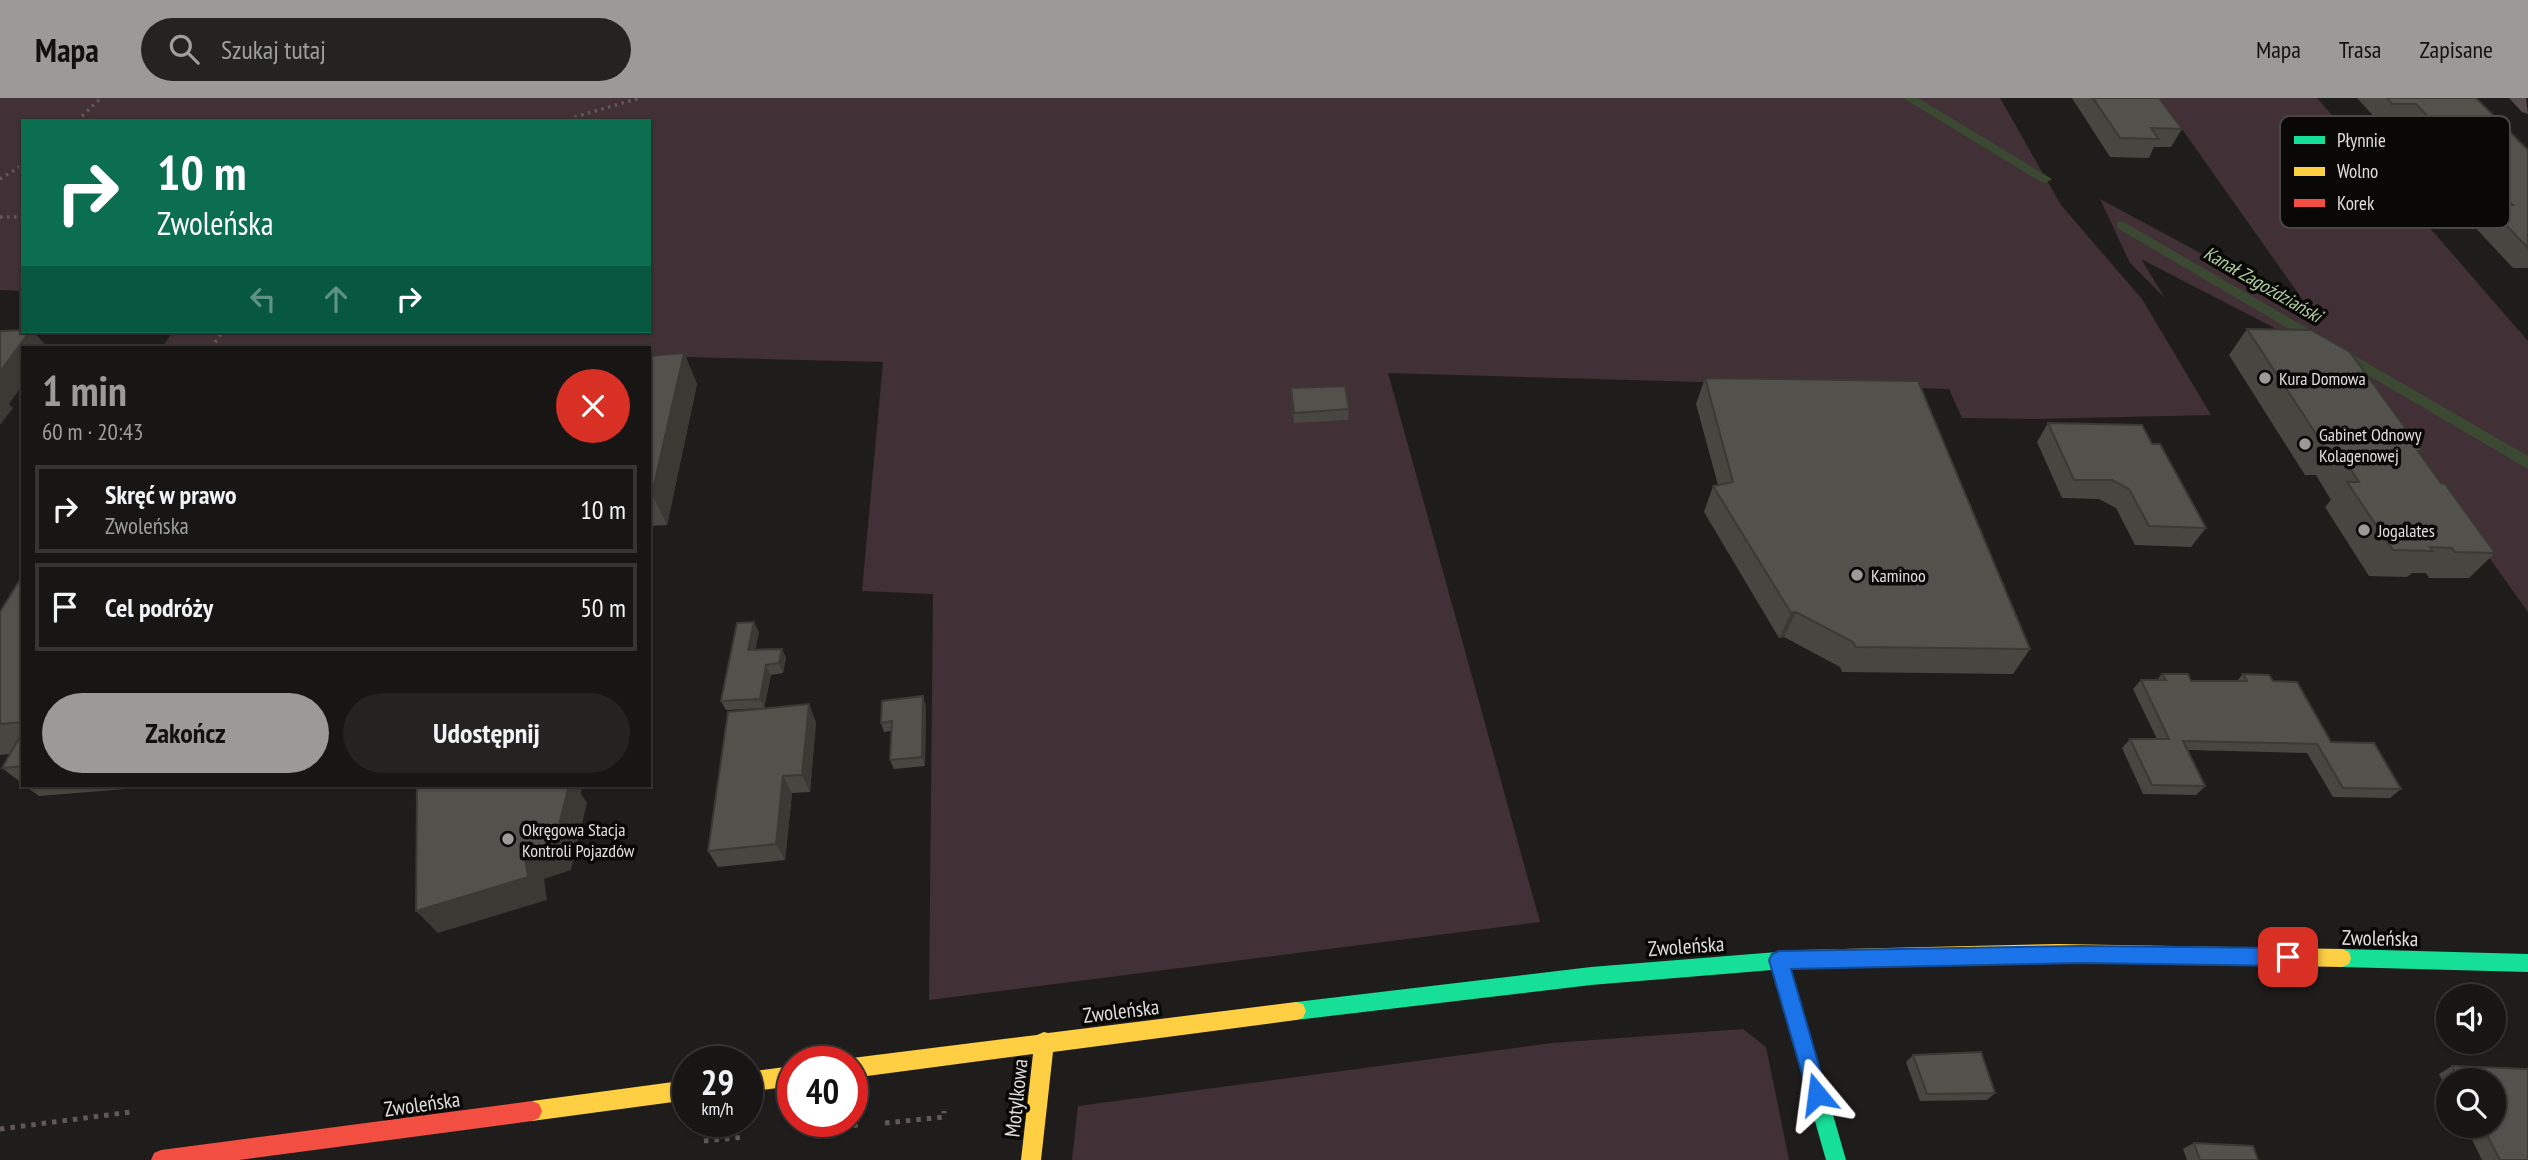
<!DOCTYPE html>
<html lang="pl">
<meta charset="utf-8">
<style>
body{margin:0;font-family:"PT Sans Narrow",sans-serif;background:#242322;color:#f1f3f6;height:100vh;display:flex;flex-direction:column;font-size:26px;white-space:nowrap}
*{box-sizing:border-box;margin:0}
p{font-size:23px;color:#9e9fa0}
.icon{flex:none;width:38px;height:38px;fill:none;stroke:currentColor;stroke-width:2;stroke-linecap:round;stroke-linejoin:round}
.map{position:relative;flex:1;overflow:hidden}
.sheet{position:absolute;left:21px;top:248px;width:630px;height:441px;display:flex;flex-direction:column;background:#171614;border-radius:0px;box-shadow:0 2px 5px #0004,0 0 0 2px #363534}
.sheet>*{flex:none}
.guide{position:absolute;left:21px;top:21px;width:630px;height:214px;border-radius:0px;box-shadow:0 2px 5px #0004,0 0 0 2px #363534;background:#0b6e4f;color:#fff;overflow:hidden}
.controls{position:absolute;left:2436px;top:886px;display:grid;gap:14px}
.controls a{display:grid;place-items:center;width:70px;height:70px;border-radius:50%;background:#171614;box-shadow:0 2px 5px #0004,0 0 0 2px #363534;font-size:35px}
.speed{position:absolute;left:672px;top:948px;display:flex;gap:14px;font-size:35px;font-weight:700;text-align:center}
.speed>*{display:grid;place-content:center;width:91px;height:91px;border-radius:50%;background:#171614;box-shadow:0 2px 5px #0004,0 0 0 2px #363534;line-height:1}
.speed small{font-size:18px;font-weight:400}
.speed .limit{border:10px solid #d22;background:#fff;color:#111}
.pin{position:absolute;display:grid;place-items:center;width:60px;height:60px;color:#fff;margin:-30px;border-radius:14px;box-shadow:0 4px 10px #0006}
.me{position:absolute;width:77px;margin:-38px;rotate:344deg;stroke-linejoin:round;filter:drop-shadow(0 0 5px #0008)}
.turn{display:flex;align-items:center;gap:24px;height:147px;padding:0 21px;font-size:32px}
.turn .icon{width:91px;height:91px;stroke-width:2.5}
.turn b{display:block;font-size:49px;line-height:60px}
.lanes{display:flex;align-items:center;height:66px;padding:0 21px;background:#0003;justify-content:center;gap:35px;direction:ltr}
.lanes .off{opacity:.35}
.round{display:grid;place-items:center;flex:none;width:74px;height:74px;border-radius:37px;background:#242322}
.headline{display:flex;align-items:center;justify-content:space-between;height:119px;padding:0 21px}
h1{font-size:42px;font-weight:700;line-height:52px;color:#9c9a98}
.button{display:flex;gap:14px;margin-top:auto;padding:14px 21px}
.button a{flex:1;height:80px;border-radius:42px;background:#9c9a98;color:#111;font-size:28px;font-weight:700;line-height:80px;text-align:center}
.button a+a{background:#242322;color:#f1f3f6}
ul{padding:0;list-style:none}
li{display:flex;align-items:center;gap:21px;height:88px;margin:0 14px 10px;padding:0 7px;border:4px solid #363534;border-radius:0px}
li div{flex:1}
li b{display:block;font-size:26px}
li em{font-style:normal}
header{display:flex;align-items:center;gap:42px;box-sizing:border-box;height:98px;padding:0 35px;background:#9c9a98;color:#111}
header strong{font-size:33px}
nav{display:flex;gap:38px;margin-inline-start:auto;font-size:24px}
.search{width:490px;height:63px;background:#242322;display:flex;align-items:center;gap:18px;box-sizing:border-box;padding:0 24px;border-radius:38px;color:#9e9fa0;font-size:26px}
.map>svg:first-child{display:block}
.green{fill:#413035}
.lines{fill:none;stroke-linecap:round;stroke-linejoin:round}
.stream{fill:#3b4933;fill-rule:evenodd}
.path-far1{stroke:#605957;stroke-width:3.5;stroke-dasharray:2.5 4.5;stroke-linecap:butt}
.path{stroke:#605957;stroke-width:5;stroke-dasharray:4.5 6;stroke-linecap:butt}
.lane{fill:#564c4a;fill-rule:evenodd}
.fast{fill:#16e098;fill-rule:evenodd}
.slow{fill:#ffcf43;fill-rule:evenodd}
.jam{fill:#f24e42;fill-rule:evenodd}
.wall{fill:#474640}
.shaded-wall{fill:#3a3934}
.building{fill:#53514b;stroke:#3a3934;stroke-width:2}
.route{fill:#1a73e8;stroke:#114b97;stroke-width:2}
.poi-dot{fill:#9c9a98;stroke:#090806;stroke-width:2.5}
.labels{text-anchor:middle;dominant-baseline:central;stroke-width:7;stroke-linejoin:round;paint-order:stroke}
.poi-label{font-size:18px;fill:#e0dedc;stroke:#090806;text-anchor:start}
.water-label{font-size:19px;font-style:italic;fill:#b0cf9f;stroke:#090806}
.near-street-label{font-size:21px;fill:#e0dedc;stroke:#090806}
.key{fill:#090806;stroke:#4a4846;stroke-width:2}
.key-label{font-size:19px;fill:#e0dedc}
</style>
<header>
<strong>Mapa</strong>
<div class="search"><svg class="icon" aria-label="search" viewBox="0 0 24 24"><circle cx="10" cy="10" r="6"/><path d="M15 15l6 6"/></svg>Szukaj tutaj</div>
<nav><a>Mapa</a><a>Trasa</a><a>Zapisane</a></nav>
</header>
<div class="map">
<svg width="2528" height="1062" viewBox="0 0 2528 1062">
<rect width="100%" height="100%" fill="#1f1d1b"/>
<path class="green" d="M0,0H2000L2061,107L2142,201L2211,317L2033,321L1962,320L1949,291L1388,275L1540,824L929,902L933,496L862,493L883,264L649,258V250H162L173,233H649V23H23V193L0,192Z
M2160,0H2317L2528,243V514L2354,271L2141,161L2165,200L2130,165L2100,101L2312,215Z
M1743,931L1766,949L1789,1062H1072L1078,1008L1552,945Z"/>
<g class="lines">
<path class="stream" d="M1903,0H1918L2052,81L2046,85L2041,84Z
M2122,123L2528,358V371L2117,130V124Z"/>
<path class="path-far1" d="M77,23L101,0
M561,23L640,0
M0,81L23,67
M0,119H23
M211,250L223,233"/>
<path class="path" d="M885,1025L944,1019V1013
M0,1031L131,1014
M801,1033L859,1027
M704,1043L744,1039"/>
<path class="lane" d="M2509,0H2526L2528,16L2522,14Z"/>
<path class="fast" d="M2342,851L2528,856V874L2342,869L2335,866L2333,860L2335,854Z
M1801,852L1808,855L1810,861L1808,867L1791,871L1846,1062H1826L1772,872L1591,887L1296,922L1289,920L1286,913L1289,906L1296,904L1591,869Z"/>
<path class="slow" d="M2058,846L2342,851L2349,854L2351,860L2349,866L2342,869L2058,864L1801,870L1794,867L1792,861L1794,855L1801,852Z
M1296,904L1303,906L1306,913L1303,920L1296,922L1053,954L1041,1062H1021L1033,956L852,980V964H845L852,960L1037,937L1044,934L1048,935Z
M793,968V988L747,994V974Z
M688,982V1002L532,1023L525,1020L522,1013L525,1006L532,1003Z"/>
<path class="jam" d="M532,1003L539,1006L542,1013L539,1020L532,1023L239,1062H151L154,1055L161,1052Z"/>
</g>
<path class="wall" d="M2072,0H2159L2182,31L2171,49H2154L2149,60L2110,59Z
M2357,0H2476L2528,52V170H2513L2472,126L2483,111L2403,25L2379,24Z
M2247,231L2422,353L2420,355L2441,385L2495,455L2469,480H2429L2426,475H2412L2407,479L2369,478L2325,409L2331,402L2316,377H2305L2229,257Z
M684,255L697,286L667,427L649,428V258Z
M1705,280L2030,551L2013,576L1842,574L1840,569L1784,539L1779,540L1704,414L1713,388L1718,387L1696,306Z
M1291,290L1349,311L1348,322L1294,325L1291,301Z
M2048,325L2152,346L2206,430L2191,449L2135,447L2116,410L2099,401L2062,400L2037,344Z
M23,477V686L2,670L10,656L0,657V514Z
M759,534L755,552L782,551L786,560L783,575L771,577L764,610L726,612L721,603Z
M2162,576L2191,583H2237L2243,576L2273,583L2331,644L2401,691L2390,700L2333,699L2307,655L2188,652L2205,688L2196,697L2143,696L2122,650L2130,641H2157L2133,591L2141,582H2157Z
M926,608L925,668L894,671L890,662L891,633L884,634L881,625Z
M816,624L810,694L792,695L785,762L718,769L708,753Z
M25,688H152L151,689L39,698Z
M1913,957L1995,995L1987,1002L1920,1003L1906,964Z
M2452,968L2528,971V1062H2482L2465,1027H2494V982H2448V995L2439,976Z
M2194,1045L2258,1062H2187L2183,1051Z"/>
<path class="shaded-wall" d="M30,233H33L48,250H23V286L9,306L13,310L0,327V274Z
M684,255L697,286L667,427L652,396Z
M1796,514L1784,539L1779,540L1791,515Z
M754,524L759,534L752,562L748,552Z
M782,551L786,560L783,575L779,565Z
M766,567L771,577L764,610L760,601Z
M923,598L926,608L925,668L922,659Z
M809,606L816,624L810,694L802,677Z
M783,678L792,695L785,762L776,746Z
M563,688H582L581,696L587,705L571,772L544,781L547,802L438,835L416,813L525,759Z"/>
<path class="building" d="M2093,0H2159L2182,31L2151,30L2159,41L2120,40Z
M2387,0H2476L2528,52V150L2487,107H2513L2416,6H2392Z
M2247,231L2311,232L2350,254L2422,353H2418L2441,385L2445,386L2495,455L2455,454L2452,450L2430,449L2433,453L2393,452L2347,384H2359L2337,351H2326Z
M23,232V233H30L0,274V233Z
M684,255L652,396H649V258Z
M1705,280L1918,283L2030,551L1856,549L1853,544L1796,514L1791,515L1713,388L1733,384Z
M1345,288L1349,311L1294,315L1291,290Z
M2048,325L2142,327L2152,346H2160L2206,430L2149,428L2129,391L2112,382H2074Z
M23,477V624L0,626V514Z
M754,524L748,552L782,551L779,565L766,567L760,601L721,603L737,525Z
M2162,576H2188L2191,583H2247L2243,576L2269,577L2273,583L2297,584L2331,644L2374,645L2401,691L2343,690L2317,646L2183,643L2205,688L2152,687L2130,641H2169L2141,582H2166Z
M923,598L922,659L890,662L892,623L881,625L882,603Z
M809,606L802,677L783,678L776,746L708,753L728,614Z
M23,633V668L2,670Z
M417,688H569L553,749L525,759L528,779L416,813Z
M1981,954L1995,995L1927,996L1913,957Z
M2452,968L2528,971V1062H2500L2482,1027H2494V982H2459Z
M2194,1045L2253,1048L2258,1062H2200Z"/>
<path class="route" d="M2081,848L2288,850L2295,853L2298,859L2295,865L2288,868L2081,865L1791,871L1827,996L1824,1003L1817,1006L1810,1003L1769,862L1772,856L1779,853Z"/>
<g class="poi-dot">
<circle cx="2265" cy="280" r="7"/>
<circle cx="2305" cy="346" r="7"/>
<circle cx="2364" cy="432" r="7"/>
<circle cx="1857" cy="477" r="7"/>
<circle cx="508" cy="741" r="7"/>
</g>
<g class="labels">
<g class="poi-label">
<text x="2279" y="280">Kura Domowa</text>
<text x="2319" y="336">Gabinet Odnowy<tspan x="2319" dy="21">Kolagenowej</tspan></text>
<text x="2378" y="432">Jogalates</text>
<text x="1871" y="477">Kaminoo</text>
<text x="522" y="731">Okręgowa Stacja<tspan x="522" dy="21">Kontroli Pojazdów</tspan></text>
</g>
<g class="water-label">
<text transform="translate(2263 186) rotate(30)">Kanał Zagoździański</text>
</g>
<g class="near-street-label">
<text transform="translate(2380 840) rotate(1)">Zwoleńska</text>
<text transform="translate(1686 848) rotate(-4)">Zwoleńska</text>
<text transform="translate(1121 913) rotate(-7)">Zwoleńska</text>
<text transform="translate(1016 1000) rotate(-84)">Motylkowa</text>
<text transform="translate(422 1006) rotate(-8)">Zwoleńska</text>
</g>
</g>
<rect x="2280" y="18" width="230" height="112" rx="10" class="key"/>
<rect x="2294" y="38" width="31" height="8" fill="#16e098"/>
<rect x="2294" y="69" width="31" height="9" fill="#ffcf43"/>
<rect x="2294" y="101" width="31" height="8" fill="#f24e42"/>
<g class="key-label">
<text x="2337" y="49">Płynnie</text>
<text x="2337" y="80">Wolno</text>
<text x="2337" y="112">Korek</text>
</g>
</svg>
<div class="controls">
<a><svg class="icon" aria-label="sound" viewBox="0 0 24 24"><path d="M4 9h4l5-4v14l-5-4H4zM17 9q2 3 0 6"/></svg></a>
<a><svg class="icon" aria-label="search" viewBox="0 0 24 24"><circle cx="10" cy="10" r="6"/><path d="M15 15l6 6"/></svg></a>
</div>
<div class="speed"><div>29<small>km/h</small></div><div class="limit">40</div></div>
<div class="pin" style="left:2288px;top:859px;background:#d93025"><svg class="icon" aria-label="arrive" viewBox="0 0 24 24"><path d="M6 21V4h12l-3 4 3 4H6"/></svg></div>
<svg class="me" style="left:1817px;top:996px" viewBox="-20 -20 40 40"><path d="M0-17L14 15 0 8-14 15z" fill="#1a73e8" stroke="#fff" stroke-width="4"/></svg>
<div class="guide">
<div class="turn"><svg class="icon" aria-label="right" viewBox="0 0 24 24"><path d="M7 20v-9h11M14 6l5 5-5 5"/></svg><div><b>10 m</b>Zwoleńska</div></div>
<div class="lanes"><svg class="icon off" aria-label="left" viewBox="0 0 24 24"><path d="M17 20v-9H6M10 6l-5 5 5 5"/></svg><svg class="icon off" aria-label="ahead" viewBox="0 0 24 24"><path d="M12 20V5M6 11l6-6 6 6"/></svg><svg class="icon" aria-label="right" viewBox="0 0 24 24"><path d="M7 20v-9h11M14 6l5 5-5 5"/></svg></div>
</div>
<section class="sheet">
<div class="headline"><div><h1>1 min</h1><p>60 m · 20:43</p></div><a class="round" style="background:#d93025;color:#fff"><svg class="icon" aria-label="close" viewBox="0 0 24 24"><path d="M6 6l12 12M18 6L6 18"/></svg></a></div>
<ul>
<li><svg class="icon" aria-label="right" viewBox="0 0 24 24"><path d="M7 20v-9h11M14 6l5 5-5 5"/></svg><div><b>Skręć w prawo</b><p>Zwoleńska</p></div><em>10 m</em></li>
<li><svg class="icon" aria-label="arrive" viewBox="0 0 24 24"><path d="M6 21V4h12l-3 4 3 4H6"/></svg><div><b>Cel podróży</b></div><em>50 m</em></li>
</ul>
<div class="button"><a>Zakończ</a><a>Udostępnij</a></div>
</section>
</div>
